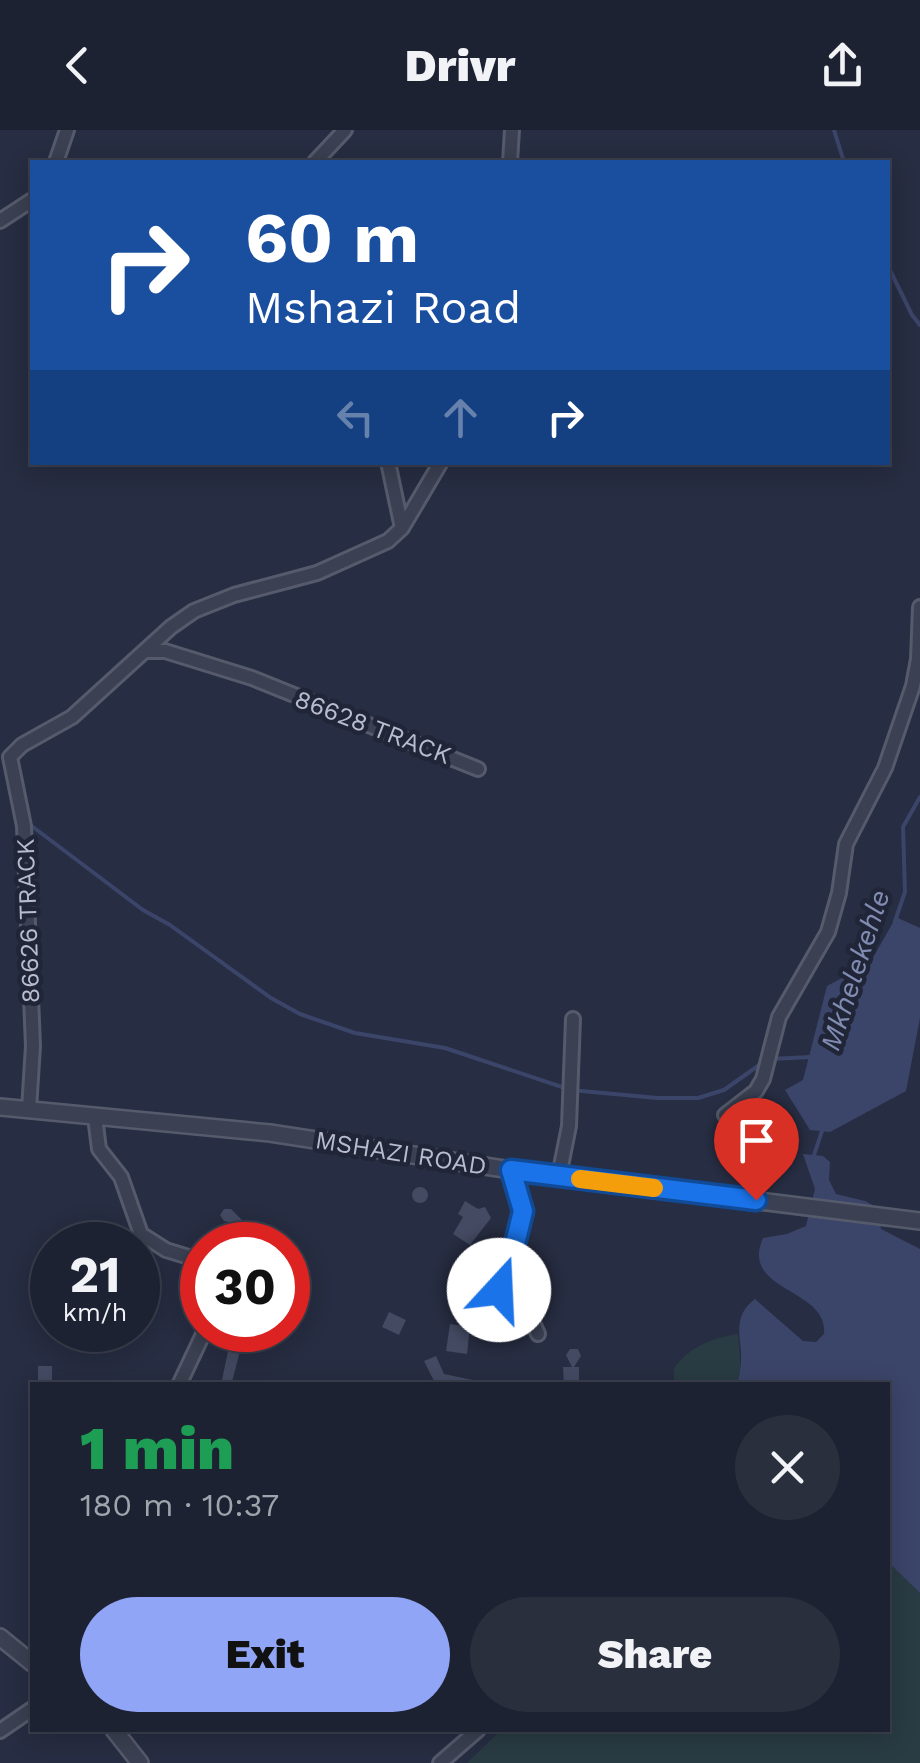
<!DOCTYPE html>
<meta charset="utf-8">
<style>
body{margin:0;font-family:"Work Sans",sans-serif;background:#2a2f3e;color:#f1f3f6;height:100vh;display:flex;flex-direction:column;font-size:38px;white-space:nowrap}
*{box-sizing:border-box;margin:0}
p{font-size:32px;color:#a0a4ac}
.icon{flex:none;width:55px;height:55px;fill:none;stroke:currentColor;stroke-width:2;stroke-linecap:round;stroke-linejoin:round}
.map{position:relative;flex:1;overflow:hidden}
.side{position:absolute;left:30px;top:1252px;width:860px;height:350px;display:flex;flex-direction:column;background:#1d2232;border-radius:0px;box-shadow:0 5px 25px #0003,0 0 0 2px #3b3f4d}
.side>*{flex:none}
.hud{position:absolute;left:30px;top:30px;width:860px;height:305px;border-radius:0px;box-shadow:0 5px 25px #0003,0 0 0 2px #3b3f4d;background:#1a4fa0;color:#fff;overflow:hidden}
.speed{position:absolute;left:30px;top:1092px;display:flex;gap:20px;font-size:50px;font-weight:700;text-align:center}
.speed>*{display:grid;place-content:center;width:130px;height:130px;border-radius:50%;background:#1d2232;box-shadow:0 5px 25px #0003,0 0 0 2px #3b3f4d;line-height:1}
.speed small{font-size:25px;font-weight:400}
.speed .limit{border:15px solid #d22;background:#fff;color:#111}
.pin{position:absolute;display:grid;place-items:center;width:85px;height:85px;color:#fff;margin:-102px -42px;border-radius:50% 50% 50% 0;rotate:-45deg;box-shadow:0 0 10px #0007}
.pin .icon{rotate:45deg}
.me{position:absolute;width:110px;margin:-55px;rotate:20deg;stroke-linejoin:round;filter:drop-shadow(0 0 8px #0008)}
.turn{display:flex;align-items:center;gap:35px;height:210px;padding:0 50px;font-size:45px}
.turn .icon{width:130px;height:130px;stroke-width:2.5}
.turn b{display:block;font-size:70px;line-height:85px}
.lanes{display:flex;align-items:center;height:95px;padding:0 50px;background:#0003;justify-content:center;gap:50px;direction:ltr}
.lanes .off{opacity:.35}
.round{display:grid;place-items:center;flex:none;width:105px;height:105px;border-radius:52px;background:#2a2f3e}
.headline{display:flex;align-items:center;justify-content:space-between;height:170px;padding:0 50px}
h1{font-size:60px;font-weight:800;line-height:75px;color:#1e9e55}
.button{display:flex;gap:20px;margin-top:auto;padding:20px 50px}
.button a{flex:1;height:115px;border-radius:60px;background:#91a5f7;color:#111;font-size:40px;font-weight:800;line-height:115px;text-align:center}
.button a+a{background:#2a2f3e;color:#f1f3f6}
header{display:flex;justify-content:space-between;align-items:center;height:130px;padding:0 50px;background:#1d2232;font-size:45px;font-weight:800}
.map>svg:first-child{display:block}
.green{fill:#293b43}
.water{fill:#3b4569}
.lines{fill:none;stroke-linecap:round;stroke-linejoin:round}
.stream{stroke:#3b4569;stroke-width:4}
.building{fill:#434a62}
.minor-casing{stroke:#565b6c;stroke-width:18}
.tertiary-casing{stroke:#565b6c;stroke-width:20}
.minor{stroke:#3b4052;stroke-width:12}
.tertiary{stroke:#3b4052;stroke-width:15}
.route-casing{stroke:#114b97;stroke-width:25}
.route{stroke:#1a73e8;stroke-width:18}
.slow{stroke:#f59e0b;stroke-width:18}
.labels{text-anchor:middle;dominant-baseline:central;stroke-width:9;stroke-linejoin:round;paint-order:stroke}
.street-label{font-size:25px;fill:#b8bccc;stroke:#202537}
.water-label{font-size:28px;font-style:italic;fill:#808cb2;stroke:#202537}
</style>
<header><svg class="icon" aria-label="back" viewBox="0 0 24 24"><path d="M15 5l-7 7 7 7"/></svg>Drivr<svg class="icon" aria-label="share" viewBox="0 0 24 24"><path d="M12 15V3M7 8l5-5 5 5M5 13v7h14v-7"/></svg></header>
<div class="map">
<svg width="920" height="1633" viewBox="0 0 920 1633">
<rect width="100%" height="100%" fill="#272d42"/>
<path class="green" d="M738,1204L741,1241L738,1255H674V1238C689,1217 712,1208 738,1204Z
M888,1432L920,1463V1633H467L501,1600H888Z"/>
<path class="water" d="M896,787L920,798V888L906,961L830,1002L810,1000L785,960L803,950L827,856L870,833Z
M803,1024L823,1026L830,1032L829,1050L836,1064L865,1071L876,1077L881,1099L920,1119V1463L888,1432V1255H738C739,1244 742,1234 741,1222C739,1200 735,1184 755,1169L803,1211L816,1212L824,1204C829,1158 739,1162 763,1108L787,1104L806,1096L815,1059Z"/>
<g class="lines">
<path class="stream" d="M834,0L844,32
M888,136L912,185L920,195
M33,697L143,780L170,795L271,868L300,884L355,903L445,918L571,960L657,968H698L724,960L762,933
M895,791L905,762L903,697L920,667
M770,929L811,927
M814,1025L823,998"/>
</g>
<path class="building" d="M412 1065a8 8 0 1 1 16 0a8 8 0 1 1-16 0Z
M465,1071L478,1079L485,1077L491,1088L470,1115L453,1104L463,1087L458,1084Z
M224,1079H231L248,1096L224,1091L220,1085Z
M389,1182L406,1190L399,1205L382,1197Z
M450,1194L470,1197L467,1224L446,1221Z
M230,1211L240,1221L232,1252L222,1250Z
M570,1219H578L581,1226L574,1237H579V1255H564L563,1237H572L566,1225Z
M436,1226L444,1244L473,1250L472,1255H436L424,1231Z
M38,1236H52V1255H38Z"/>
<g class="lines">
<g class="minor-casing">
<path id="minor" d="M56,32L67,0
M315,32L345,0
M510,32L512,0
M0,91L32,70
M388,332L402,398
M147,521H165L252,548L478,639
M29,979L33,916L24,696L10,627L22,615L72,587L171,497L194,481L234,465L317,443L388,411L402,398L441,332
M725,985L756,961L763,949L779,887L828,802L839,763L846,714L885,638L913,556L918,529L920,477
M95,987L99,1019L121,1047L141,1104L166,1120L202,1131
M511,1040L523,1081L511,1130L497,1168L501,1178L530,1186L538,1204
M559,1046L569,996L573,889
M179,1255L205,1200
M0,1601L32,1579
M440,1633L478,1600"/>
</g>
<g class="tertiary-casing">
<path id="tertiary" d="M0,977L270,1003L511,1040L920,1091
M0,1507L32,1533
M114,1600L140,1633"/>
</g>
<use href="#minor" class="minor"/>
<use href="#tertiary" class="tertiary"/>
</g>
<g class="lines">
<g class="route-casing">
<path id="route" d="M499,1160L511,1130L523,1081L511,1040L756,1070"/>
</g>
<use href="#route" class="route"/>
<path class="slow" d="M580,1049L654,1058"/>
</g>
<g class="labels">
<g class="street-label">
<text transform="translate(373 597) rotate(21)">86628 TRACK</text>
<text transform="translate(28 791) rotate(-92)">86626 TRACK</text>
<text transform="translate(401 1023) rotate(9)">MSHAZI ROAD</text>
</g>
<g class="water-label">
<text transform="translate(855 840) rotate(-72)">Mkhelekehle</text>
</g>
</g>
</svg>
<div class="speed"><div>21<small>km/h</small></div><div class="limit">30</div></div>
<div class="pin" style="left:756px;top:1070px;background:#d93025"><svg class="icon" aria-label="arrive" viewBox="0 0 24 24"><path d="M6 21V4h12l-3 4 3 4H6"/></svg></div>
<svg class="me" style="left:499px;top:1160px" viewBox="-20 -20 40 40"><circle r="19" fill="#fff"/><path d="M0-13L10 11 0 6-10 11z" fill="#1a73e8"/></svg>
<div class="hud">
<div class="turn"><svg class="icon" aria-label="right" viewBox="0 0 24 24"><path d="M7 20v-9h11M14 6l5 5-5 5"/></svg><div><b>60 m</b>Mshazi Road</div></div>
<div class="lanes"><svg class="icon off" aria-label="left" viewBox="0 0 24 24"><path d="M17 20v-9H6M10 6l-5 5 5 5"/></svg><svg class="icon off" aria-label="ahead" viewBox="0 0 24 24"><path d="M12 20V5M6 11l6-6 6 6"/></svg><svg class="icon" aria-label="right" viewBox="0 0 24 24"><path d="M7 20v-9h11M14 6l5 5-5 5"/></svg></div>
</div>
<section class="side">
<div class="headline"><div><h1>1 min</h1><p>180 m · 10:37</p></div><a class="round"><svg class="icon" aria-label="close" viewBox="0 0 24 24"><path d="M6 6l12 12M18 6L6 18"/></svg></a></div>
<div class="button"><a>Exit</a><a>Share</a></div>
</section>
</div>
